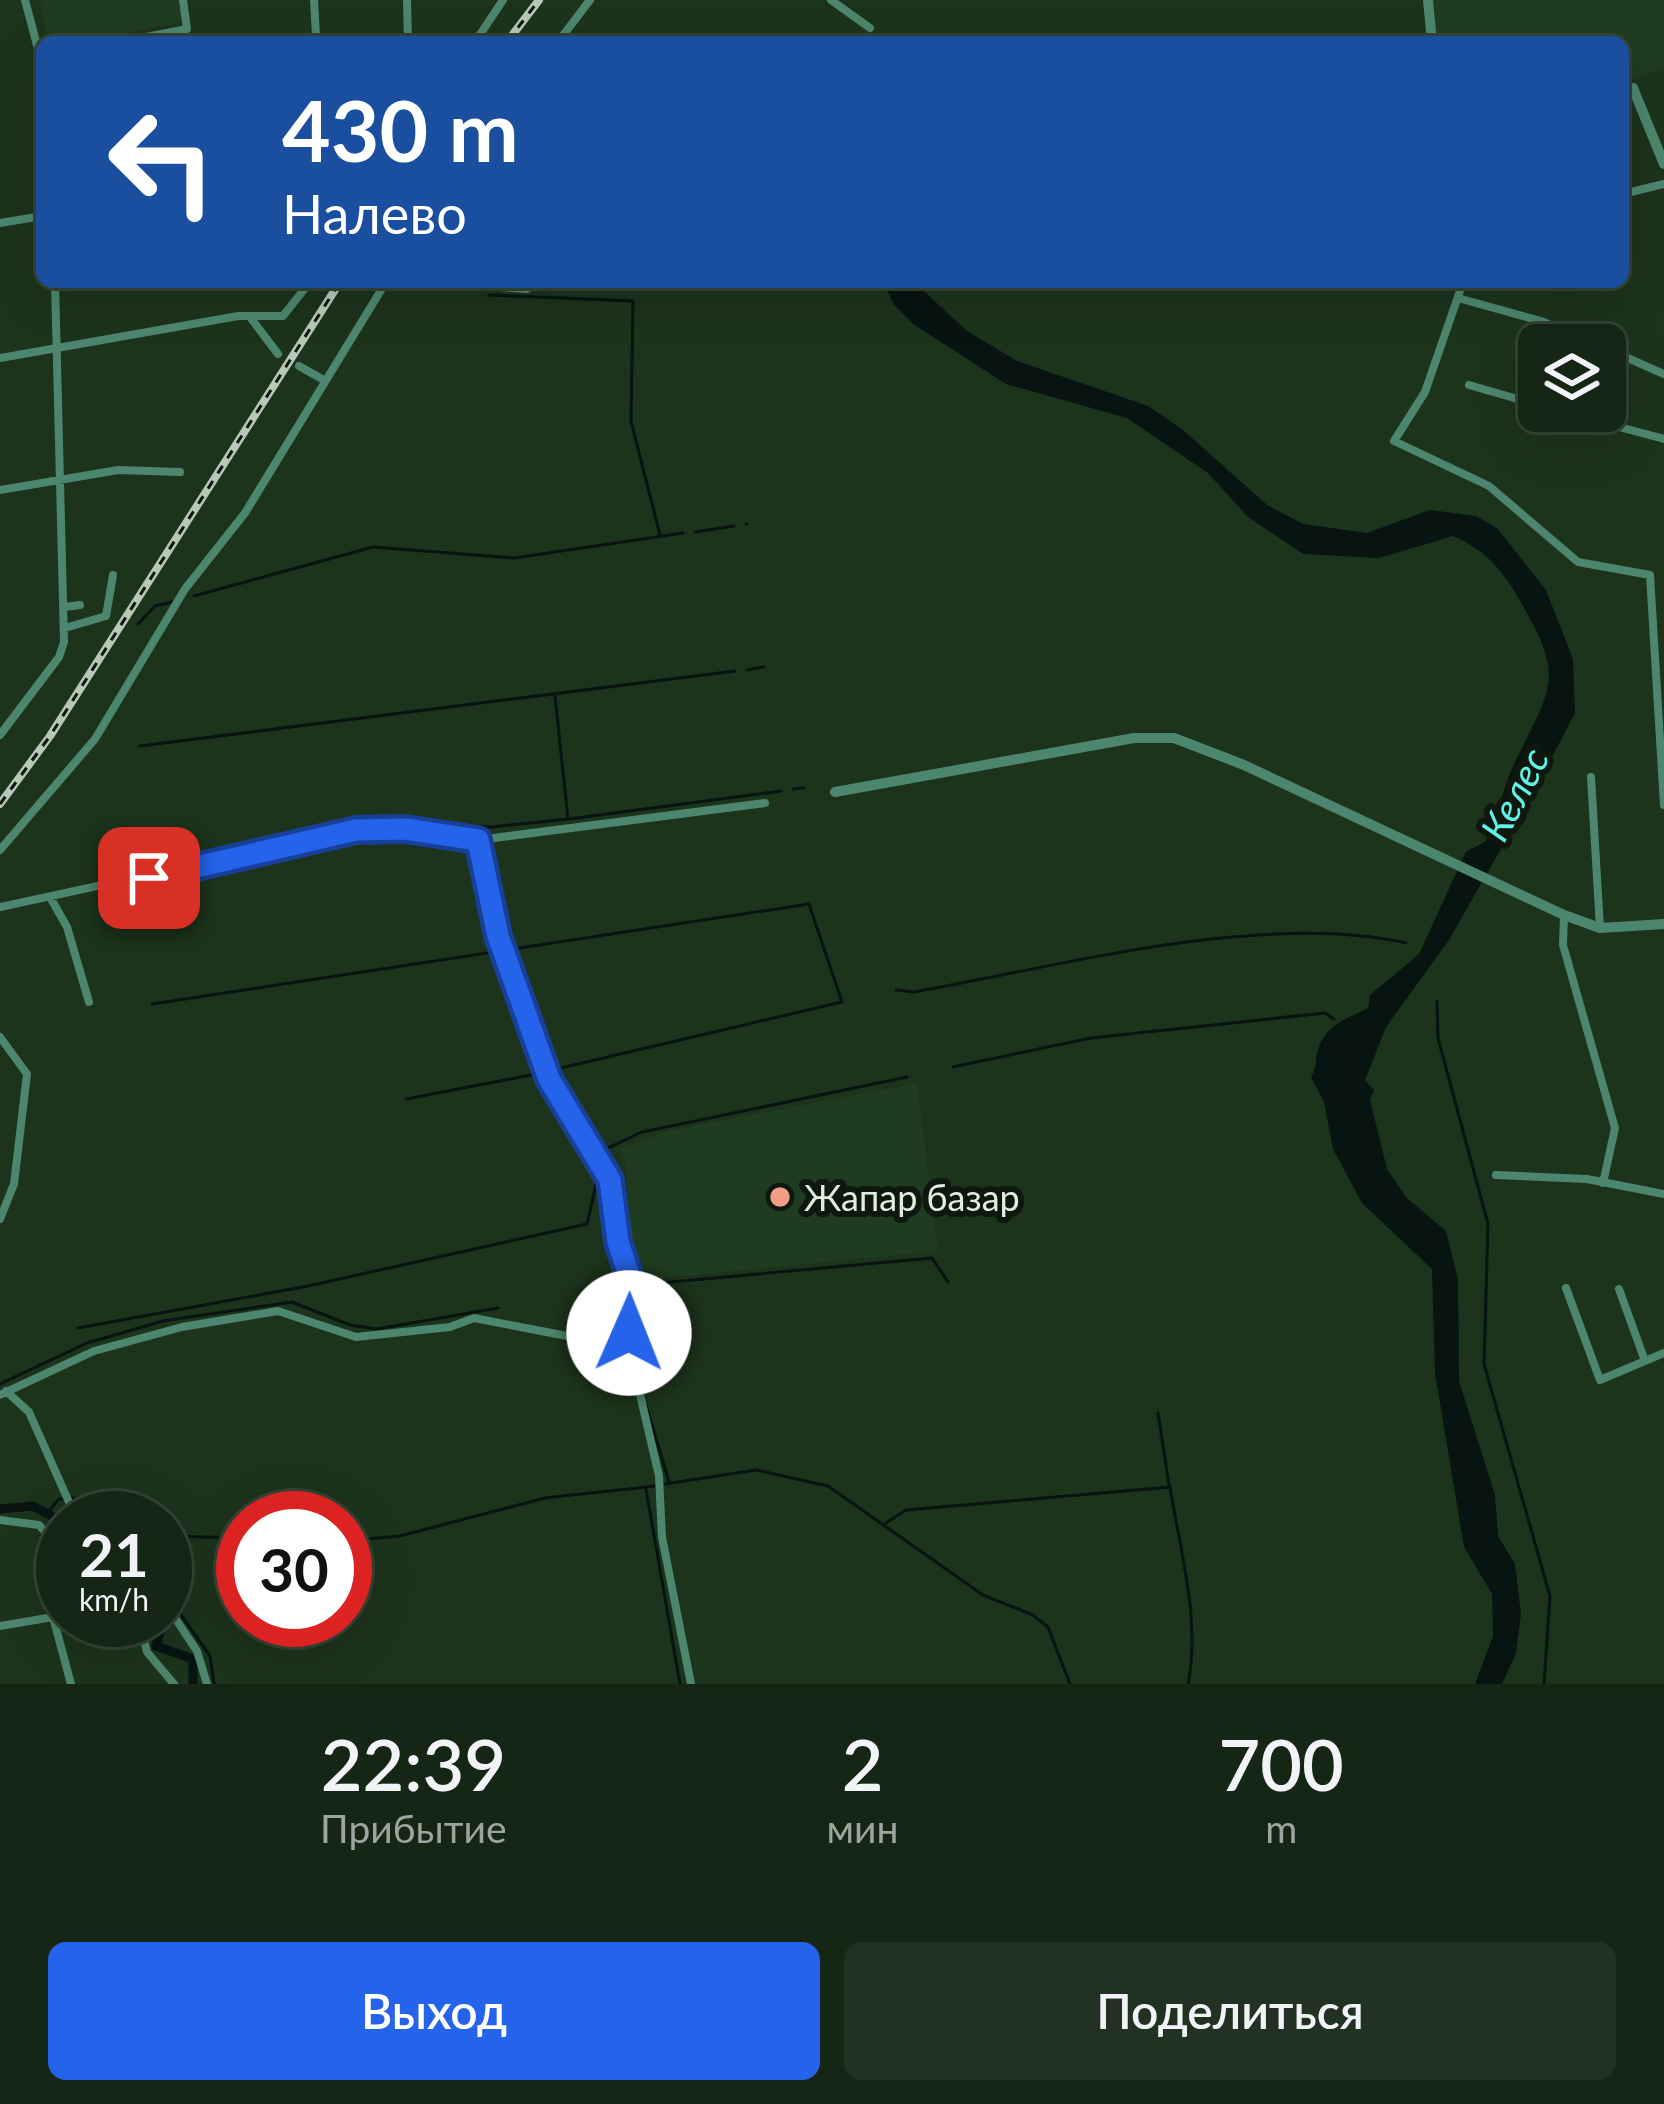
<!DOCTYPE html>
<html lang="ru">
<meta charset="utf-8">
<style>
body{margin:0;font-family:Lato,sans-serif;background:#223222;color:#f1f3f6;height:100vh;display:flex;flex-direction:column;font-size:45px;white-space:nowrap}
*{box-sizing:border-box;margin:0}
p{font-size:39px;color:#9da5a0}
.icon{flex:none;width:66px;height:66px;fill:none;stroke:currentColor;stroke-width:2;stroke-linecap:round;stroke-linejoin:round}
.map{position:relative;height:1684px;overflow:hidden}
.side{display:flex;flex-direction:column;background:#152615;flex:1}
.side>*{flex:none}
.guide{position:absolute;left:36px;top:36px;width:1593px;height:252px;border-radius:18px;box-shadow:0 12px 48px #0002,0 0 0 3px #344334;background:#1a4fa0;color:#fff;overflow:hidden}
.fabs{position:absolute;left:1518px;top:324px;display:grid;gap:24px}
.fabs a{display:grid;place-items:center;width:108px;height:108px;border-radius:18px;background:#152615;box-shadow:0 12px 48px #0002,0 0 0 3px #344334;font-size:60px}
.speed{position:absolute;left:36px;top:1491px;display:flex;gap:24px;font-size:60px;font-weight:700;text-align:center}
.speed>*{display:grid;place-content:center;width:156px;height:156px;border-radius:50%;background:#152615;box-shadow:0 12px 48px #0002,0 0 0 3px #344334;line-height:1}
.speed small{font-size:30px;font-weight:400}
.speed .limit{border:18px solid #d22;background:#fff;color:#111}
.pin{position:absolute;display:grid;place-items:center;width:102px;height:102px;color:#fff;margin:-51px;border-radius:24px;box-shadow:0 6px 18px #0006}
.me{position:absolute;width:132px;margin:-66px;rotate:1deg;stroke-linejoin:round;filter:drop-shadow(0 0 9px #0008)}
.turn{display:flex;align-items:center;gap:42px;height:252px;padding:0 48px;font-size:54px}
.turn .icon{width:156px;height:156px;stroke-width:2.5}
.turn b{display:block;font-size:84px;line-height:102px}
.eta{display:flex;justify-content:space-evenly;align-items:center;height:204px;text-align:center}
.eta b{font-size:72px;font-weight:600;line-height:84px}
.button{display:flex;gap:24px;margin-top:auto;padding:24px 48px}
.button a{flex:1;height:138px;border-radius:18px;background:#2563eb;color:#fff;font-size:48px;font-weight:600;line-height:138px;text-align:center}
.button a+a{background:#223222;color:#f1f3f6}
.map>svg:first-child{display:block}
.built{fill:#1f3c20}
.water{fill:#071412}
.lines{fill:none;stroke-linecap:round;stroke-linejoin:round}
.stream{stroke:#071412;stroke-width:3}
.canal{stroke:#071412;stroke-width:9}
.minor{stroke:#4d866e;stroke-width:8}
.tertiary{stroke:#4d866e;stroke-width:10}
.rail-casing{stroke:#b8c8b8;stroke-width:8}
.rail{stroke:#0e180e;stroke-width:3;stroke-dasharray:9;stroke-linecap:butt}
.route-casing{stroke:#184099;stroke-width:30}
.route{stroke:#2563eb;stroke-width:21}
.poi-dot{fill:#f49e87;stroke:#0e180e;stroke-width:4.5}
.labels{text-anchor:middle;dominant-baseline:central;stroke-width:12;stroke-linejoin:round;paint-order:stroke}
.poi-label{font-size:36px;fill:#e0eee0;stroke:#0e180e;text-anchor:start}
.water-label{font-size:39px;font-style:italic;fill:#60f3e7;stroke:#0e180e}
</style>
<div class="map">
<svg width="1664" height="1684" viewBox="0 0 1664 1684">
<rect width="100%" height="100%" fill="#1c331c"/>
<path class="built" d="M40,0H179L185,22L115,35L113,42H47Z
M1433,0H1664V67L1623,84V42H1437Z
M917,1083L938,1251L642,1280L629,1233L626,1162L619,1149L668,1131Z"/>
<path class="water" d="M883,282H914L967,331L1017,361L1148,406L1183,430L1267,505L1303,524L1367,533L1430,510L1476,516L1497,528L1546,590L1573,659L1575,713L1533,793L1525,821L1506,840L1449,940L1386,1027L1365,1080L1374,1090L1370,1100L1387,1169L1406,1197L1446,1231L1458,1280L1459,1381L1495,1495L1498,1536L1515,1564L1521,1614L1516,1653L1502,1684H1475L1493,1636L1492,1594L1464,1547L1435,1373L1432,1269L1362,1203L1333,1149L1324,1102L1311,1077C1318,1066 1314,1061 1318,1050C1326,1024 1347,1019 1368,1008L1370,995L1419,954L1466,852L1486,841C1498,816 1503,787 1515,762C1553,684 1565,678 1519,599C1502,569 1485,550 1453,536L1379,558L1303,554L1248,517L1208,473L1127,418L1006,384L913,324L894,305Z"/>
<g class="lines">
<path class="stream" d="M489,295L633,301L631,421L660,535
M746,524H747
M695,532L734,526
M194,596L373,547L514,558L683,533
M138,624L155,606L176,601
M747,670L764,667
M140,746L735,671
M793,789L804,788
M569,819L781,791
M119,876L358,821L492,827L568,819L555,696
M896,990L914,992C1061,966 1260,911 1406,943
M1437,1001L1438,1038L1488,1224L1484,1364L1550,1596L1544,1684
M152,1004L809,904L842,1002L531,1075L406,1099
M953,1067L1091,1038L1325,1013L1334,1019
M601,1162L604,1150L642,1132L907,1077
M78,1328L308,1286L587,1224L599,1171
M0,1384L87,1343L163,1321L292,1302L350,1325L377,1329L498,1308
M642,1390L641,1308L649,1284L932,1258L948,1282
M646,1405L669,1482
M1158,1413L1169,1485
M665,1484L756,1470L828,1486L983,1595L1033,1615L1048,1627L1070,1684
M646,1489L680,1684
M49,1511L59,1499L75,1498L97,1518
M886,1523L906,1510L1170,1487C1180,1550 1201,1622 1188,1684
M165,1536L243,1538
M345,1541L400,1536L545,1498L655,1486
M165,1592L210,1656L214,1684"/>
<path class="canal" d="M0,1509L33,1506L63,1522
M163,1620L156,1646L193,1659V1684"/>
<path class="minor" d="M25,0L42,64
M314,0L316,36
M407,0L408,42
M831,0L870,28
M120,42L187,29L183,0
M475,42L503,0
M558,42L590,0
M1623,194L1664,184
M0,223L42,216
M431,282L527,289L537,282
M1463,282L1425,392L1394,441L1489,486L1578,562L1650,575L1664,805
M1458,298L1541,321L1597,345
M250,317L278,354
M1605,348L1664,374
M0,358L238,316H283L310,282
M299,366L322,379
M1469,385L1539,405
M1559,411L1664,439
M0,490L118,470L180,472
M64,607L80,605
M65,628L106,616L113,575
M0,735L59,657L64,642L55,282
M1591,777L1600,928
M478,840L498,936L549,1079L610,1180L618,1242L634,1290L624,1347
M0,850L95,739L185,589L245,513L386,282
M50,897L67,927L89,1002
M0,907L356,830L405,829L478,840L765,803
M1564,915L1563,945L1615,1128L1603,1183
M0,1037L27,1074L14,1184L0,1219
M1496,1175L1587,1179L1664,1194
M1566,1288L1600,1380L1664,1353
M1619,1289L1645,1361
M6,1391L29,1412L76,1518
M0,1395L94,1351L182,1327L278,1311L356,1337L450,1327L474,1318L624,1347L632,1360L659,1476L662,1537L691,1684
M0,1520L39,1525L63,1553
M165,1603L197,1651L207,1684
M139,1620L147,1652L174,1684
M0,1626L53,1617L71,1684"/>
<path class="tertiary" d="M1428,0L1432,42
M1623,91L1633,88L1664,164
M835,792L1134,738H1174L1244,765L1564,915L1600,928L1664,924"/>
<g class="rail-casing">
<path id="rail" d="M507,42L539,0
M0,804L50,736L340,282"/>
</g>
<use href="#rail" class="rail"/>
</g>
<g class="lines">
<g class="route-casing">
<path id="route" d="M149,878L356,830L405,829L478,840L498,936L549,1079L610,1180L618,1242L634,1290L629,1333"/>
</g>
<use href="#route" class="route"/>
</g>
<circle class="poi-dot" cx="780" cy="1197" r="12"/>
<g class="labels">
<g class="poi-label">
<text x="804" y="1197">Жапар базар</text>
</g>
<g class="water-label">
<text transform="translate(1514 794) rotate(-62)">Келес</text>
</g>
</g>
</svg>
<div class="fabs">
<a><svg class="icon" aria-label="layers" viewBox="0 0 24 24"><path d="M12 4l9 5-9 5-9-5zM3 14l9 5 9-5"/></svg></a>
</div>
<div class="speed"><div>21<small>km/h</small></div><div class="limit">30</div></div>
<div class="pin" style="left:149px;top:878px;background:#d93025"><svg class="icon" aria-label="arrive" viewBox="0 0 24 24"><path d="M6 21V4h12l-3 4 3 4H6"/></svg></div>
<svg class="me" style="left:629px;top:1333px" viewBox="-20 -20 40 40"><circle r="19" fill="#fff"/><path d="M0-13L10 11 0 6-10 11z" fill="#2563eb"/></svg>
<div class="guide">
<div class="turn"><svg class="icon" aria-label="left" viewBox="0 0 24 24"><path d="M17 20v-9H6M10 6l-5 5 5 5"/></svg><div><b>430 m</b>Налево</div></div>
</div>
</div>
<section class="side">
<div class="eta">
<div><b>22:39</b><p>Прибытие</p></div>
<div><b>2</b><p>мин</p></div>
<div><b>700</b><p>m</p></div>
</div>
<div class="button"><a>Выход</a><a>Поделиться</a></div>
</section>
